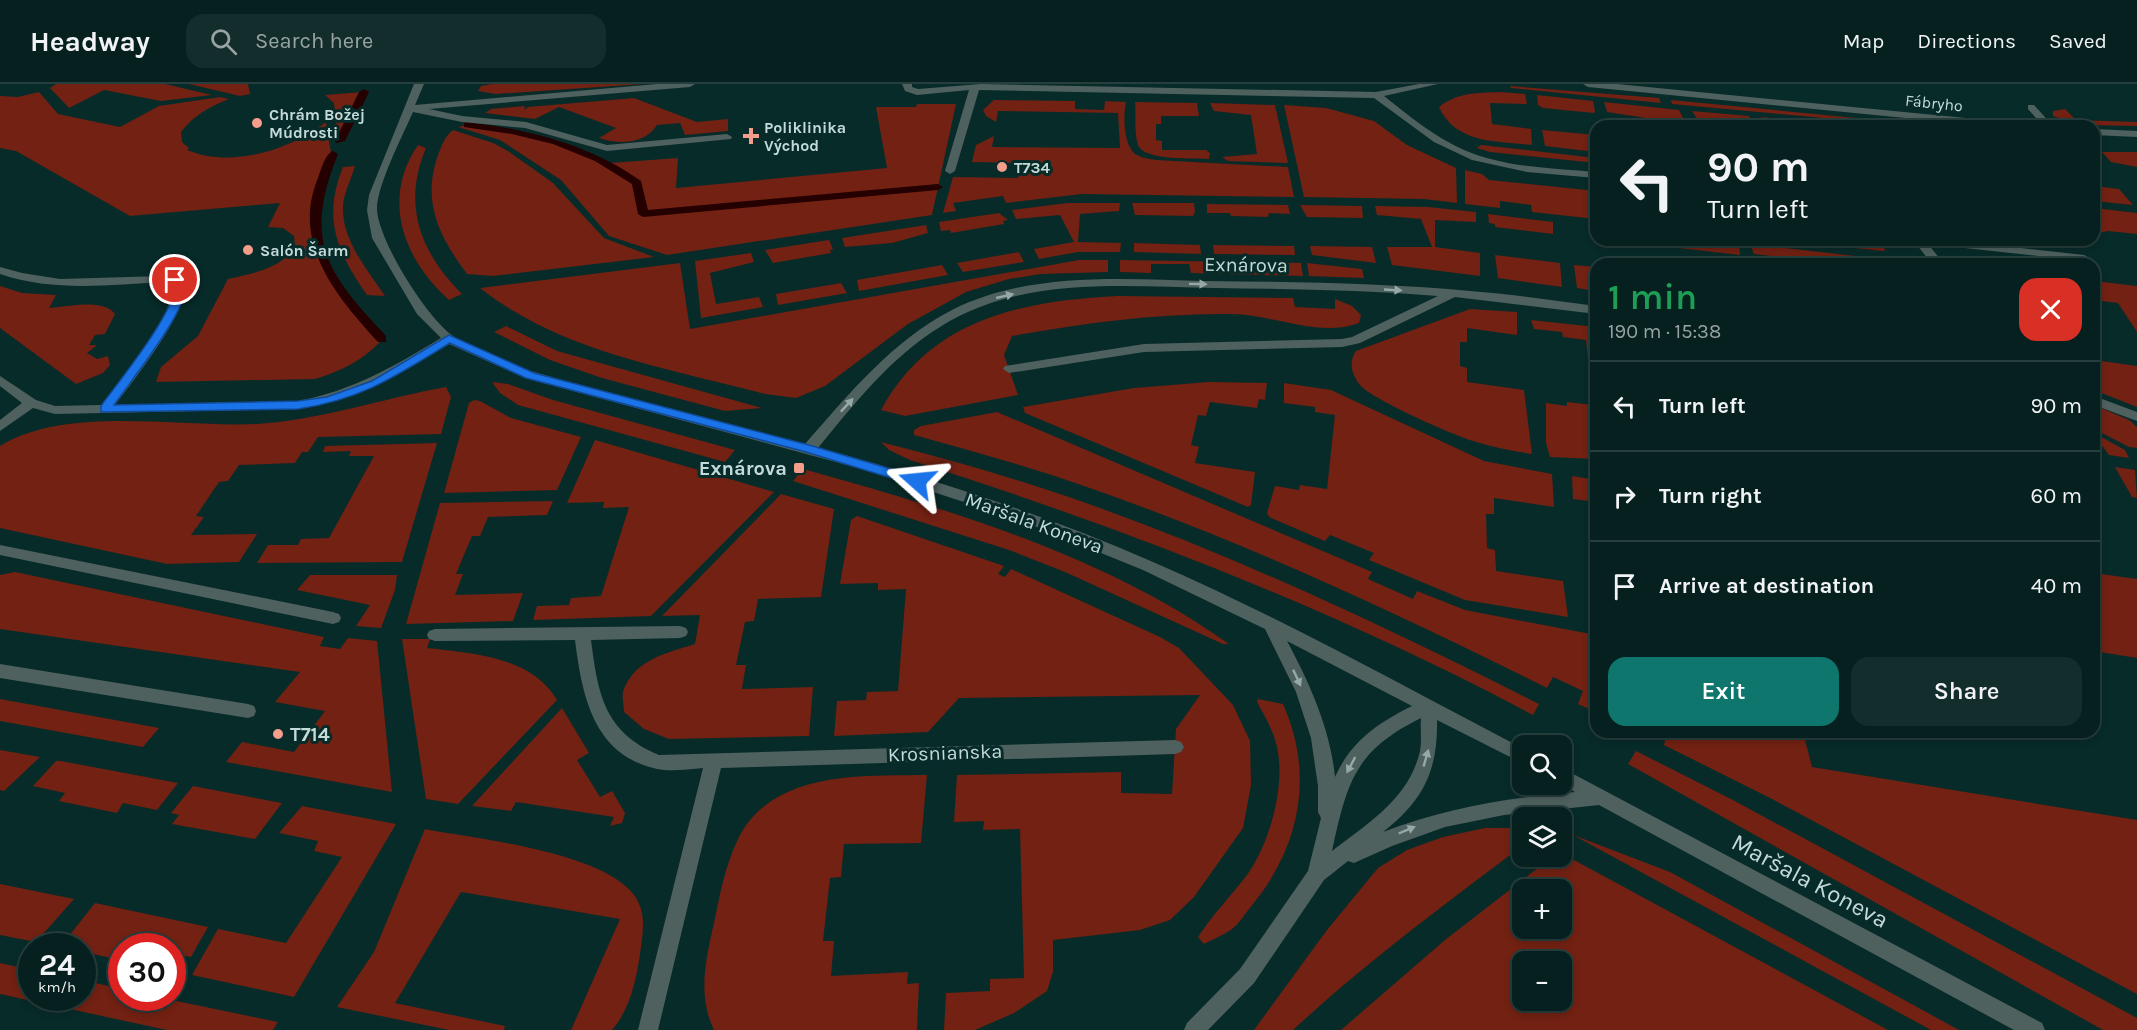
<!DOCTYPE html>
<meta charset="utf-8">
<style>
body{margin:0;font-family:Karla,sans-serif;background:#132d2c;color:#f1f3f6;height:100vh;display:flex;flex-direction:column;font-size:22px;white-space:nowrap}
*{box-sizing:border-box;margin:0}
p{font-size:20px;color:#97a3a4}
.icon{flex:none;width:33px;height:33px;fill:none;stroke:currentColor;stroke-width:2;stroke-linecap:round;stroke-linejoin:round}
.map{position:relative;flex:1;overflow:hidden}
.drawer{position:absolute;left:1590px;top:174px;width:510px;height:480px;display:flex;flex-direction:column;background:#05201f;border-radius:18px;box-shadow:0 3px 9px #0003,0 0 0 2px #263e3d}
.drawer>*{flex:none}
.guide{position:absolute;left:1590px;top:36px;width:510px;height:126px;border-radius:18px;box-shadow:0 3px 9px #0003,0 0 0 2px #263e3d;background:#05201f;color:#f1f3f6;overflow:hidden}
.controls{position:absolute;left:1512px;top:651px;display:grid;gap:12px}
.controls a{display:grid;place-items:center;width:60px;height:60px;border-radius:12px;background:#05201f;box-shadow:0 3px 9px #0003,0 0 0 2px #263e3d;font-size:30px}
.speed{position:absolute;left:18px;top:849px;display:flex;gap:12px;font-size:30px;font-weight:700;text-align:center}
.speed>*{display:grid;place-content:center;width:78px;height:78px;border-radius:50%;background:#05201f;box-shadow:0 3px 9px #0003,0 0 0 2px #263e3d;line-height:1}
.speed small{font-size:15px;font-weight:400}
.speed .limit{border:9px solid #d22;background:#fff;color:#111}
.pin{position:absolute;display:grid;place-items:center;width:51px;height:51px;color:#fff;margin:-26px;border:3px solid #fff;border-radius:50%;box-shadow:0 2px 6px #0007}
.me{position:absolute;width:66px;margin:-33px;rotate:288deg;stroke-linejoin:round;filter:drop-shadow(0 0 4px #0008)}
.turn{display:flex;align-items:center;gap:21px;height:126px;padding:0 18px;font-size:27px}
.turn .icon{width:78px;height:78px;stroke-width:2.5}
.turn b{display:block;font-size:42px;line-height:51px}
.round{display:grid;place-items:center;flex:none;width:63px;height:63px;border-radius:18px;background:#132d2c}
.summary{display:flex;align-items:center;justify-content:space-between;height:102px;padding:0 18px}
h1{font-size:36px;font-weight:600;line-height:45px;color:#1e9e55}
.cta{display:flex;gap:12px;margin-top:auto;padding:12px 18px}
.cta a{flex:1;height:69px;border-radius:18px;background:#0f766e;color:#fff;font-size:24px;font-weight:600;line-height:69px;text-align:center}
.cta a+a{background:#132d2c;color:#f1f3f6}
ul{padding:0;list-style:none}
li{display:flex;align-items:center;gap:18px;height:90px;padding:0 18px;border-top:2px solid #263e3d}
li div{flex:1}
li b{display:block;font-size:22px}
li em{font-style:normal}
header{display:flex;align-items:center;gap:36px;box-sizing:border-box;height:84px;padding:0 30px;background:#05201f;border-bottom:2px solid #263e3d}
header strong{font-size:28px}
nav{display:flex;gap:33px;margin-inline-start:auto;font-size:21px}
.search{width:420px;height:54px;background:#132d2c;display:flex;align-items:center;gap:15px;box-sizing:border-box;padding:0 21px;border-radius:18px;color:#97a3a4;font-size:22px}
.map>svg:first-child{display:block}
.green{fill:#722112;fill-rule:evenodd}
.lines{fill:none;stroke-linecap:round;stroke-linejoin:round}
.stream{fill:#240000;fill-rule:evenodd}
.minor{fill:#4f615f;fill-rule:evenodd}
.oneway{fill:#95aaa8}
.route{fill:#1a73e8;stroke:#114b97;stroke-width:1.5}
.poi-dot{fill:#f49d8b;stroke:#072b29;stroke-width:2}
.labels{text-anchor:middle;dominant-baseline:central;stroke-width:6;stroke-linejoin:round;paint-order:stroke}
.far-street-label{font-size:16px;fill:#c3dad8;stroke:#072b29}
.far-poi-label{font-size:16px;font-weight:bold;fill:#c3dad8;stroke:#072b29;text-anchor:start}
.street-label{font-size:20px;fill:#c3dad8;stroke:#072b29}
.poi-label{font-size:20px;font-weight:bold;fill:#c3dad8;stroke:#072b29;text-anchor:end}
.near-street-label{font-size:24px;fill:#c3dad8;stroke:#072b29}
</style>
<header>
<strong>Headway</strong>
<div class="search"><svg class="icon" aria-label="search" viewBox="0 0 24 24"><circle cx="10" cy="10" r="6"/><path d="M15 15l6 6"/></svg>Search here</div>
<nav><a>Map</a><a>Directions</a><a>Saved</a></nav>
</header>
<div class="map">
<svg width="2137" height="946" viewBox="0 0 2137 946">
<rect width="100%" height="100%" fill="#072b29"/>
<path class="green" d="M56,0H165L212,11L161,17L104,6L69,24L50,4Z
M189,0H248L250,10L240,12Z
M492,0H643L496,10L478,7L481,2Z
M1510,2L1659,14L1661,19L1511,4Z
M39,8L58,30L120,43L159,22L220,13L229,15C209,23 194,31 181,48L182,58L189,64L187,66C232,85 292,65 326,38L331,69L320,93L314,119V161L346,218L381,257C362,277 341,287 315,295L156,298L161,283L198,252L228,195C252,189 279,186 295,163L294,152L283,144L268,143L280,119L130,132L16,67L0,64V12L18,13Z
M362,8L338,57L334,19L325,11Z
M1500,8L1525,10L1527,20L1490,19L1492,40L1531,45L1532,61C1496,57 1456,60 1439,23C1458,8 1477,9 1500,8Z
M1537,11L1593,17L1595,27L1594,29L1543,24L1538,21Z
M634,14L697,38L728,35V47L685,51L680,39L657,41C645,60 620,61 599,54L616,44L559,23L535,35L485,29L491,25L525,22L524,26L528,23Z
M994,16L1075,17V25L1104,26L1105,17L1126,18C1123,31 1123,63 1137,71C1142,74 1150,75 1156,76L1288,83L1294,113L1082,110L1006,119L1003,112L953,119L956,127L943,129L953,93L1018,94L1020,79L972,78L976,61L994,52L992,63L1120,64L1118,29L998,27L996,38L986,32L983,26Z
M1671,16L1908,39L1910,42L1672,20Z
M1135,18L1197,19L1199,32H1161V40H1156V56L1162,57V66H1206L1210,69L1209,75C1194,74 1144,77 1138,61C1134,49 1136,30 1135,18Z
M1604,18L1679,26L1684,36L1664,34L1665,37L1607,28Z
M1210,19L1275,21L1288,79L1228,77L1222,73L1257,70L1251,31L1214,27Z
M917,20H956L932,131L667,171L609,152L561,96L500,56L458,43L467,41L515,47L610,79L678,74L676,104L887,84L876,23H916Z
M1284,21L1326,24L1374,37L1407,61L1456,84L1457,119L1424,115L1304,113Z
M2065,25L2076,36L2137,38V42L2080,41L2053,32V27Z
M1692,27L1749,32L1753,42L1701,40Z
M1761,33L1842,41L1843,42H1765Z
M453,46L493,59L508,67L553,99L604,154L654,173L493,192L467,190C440,154 422,119 437,74C441,63 444,53 453,46Z
M1542,46L1596,51V68L1545,62Z
M418,61L426,64C402,121 420,168 462,210L449,216C403,175 381,115 418,61Z
M1481,61L1596,74V79L1490,68L1477,64Z
M2102,68H2137V83L2111,78Z
M355,82C352,92 347,103 344,114C337,150 366,184 385,212L367,211C337,168 322,135 343,83Z
M1465,86L1482,90L1489,96L1596,107V135L1532,128L1531,121L1500,117V124L1465,120Z
M2094,102L2119,105L2133,121L2094,117Z
M1067,119H1120L1119,127L1080,130L1078,158L1121,159L1120,168H1078L1039,175L1034,165L1074,158L1060,131L1016,135L1012,126Z
M1132,119H1194L1195,128L1193,132L1135,131Z
M1207,120L1288,121L1290,130L1269,129L1268,133L1231,132L1230,129H1207Z
M1300,121L1362,122L1363,134L1307,133Z
M1375,122L1428,123L1476,128V138L1435,136V163L1480,169V192L1392,181L1387,163H1432L1421,135L1377,131Z
M2094,124L2137,129V150L2108,147L2094,150Z
M999,129L1008,136L1003,137L1004,140L951,149L950,146L941,147L939,138Z
M1488,130L1553,138V150L1495,143V140L1489,139Z
M926,141L928,149L892,159L845,163L842,154Z
M829,156L833,165L830,166L831,169L773,179L765,166Z
M1671,156L1739,159L1740,171L1679,164Z
M1782,156H1872L1886,166L1883,167Z
M1134,159L1200,161L1201,170L1134,168Z
M1750,160L1891,176L1900,180H1806L1783,177L1781,173L1754,170Z
M1213,161L1294,162L1295,171L1214,170Z
M1310,162L1372,163L1376,179L1312,171Z
M1019,168L1024,178L963,188L957,179Z
M751,169L754,178L710,189L716,220L759,213L763,223L701,234L695,177Z
M1495,171L1560,179L1562,203L1498,194Z
M1079,176H1108V188L1041,190L1009,195L966,208L908,240L825,302L796,314L765,310C668,284 561,268 480,204L680,179L690,245Z
M1120,176L1301,179L1303,192L1191,189L1189,180H1151V189L1120,188Z
M1307,179L1362,185L1364,194L1309,192Z
M942,181L948,191L859,207L857,196Z
M1574,181L1596,183V207L1577,204Z
M2094,197L2137,202V248L2118,219L2094,216Z
M841,199L847,209L778,221L776,210Z
M0,202L22,209L56,211L49,224C67,223 103,214 115,230L105,250L95,251L89,261H97L87,269L97,275L108,272L110,281L103,289L76,300L0,244Z
M1118,212L1293,214L1295,223L1335,225V215L1352,222L1361,231L1359,239C1320,254 1274,231 1232,230C1158,229 1084,239 1012,252L1004,271L1018,311L905,332L881,326C931,234 1022,217 1118,212Z
M1470,225L1517,228V251L1467,244V258H1460V282L1467,284V298L1524,306L1532,370C1512,367 1492,363 1473,357C1451,350 1373,316 1360,301C1352,291 1348,278 1356,267Z
M1531,236L1596,243V375L1550,373L1546,359V319L1567,322V318L1593,321L1586,256L1563,253L1562,248L1534,245Z
M506,242L557,267L762,324L725,327L602,294L550,276L494,248Z
M2094,276L2137,282V323L2094,306Z
M492,298L508,300L553,316L735,366L725,378L518,321L500,309Z
M1209,298L1267,299L1265,316L1259,315L1257,324L1210,318L1206,332L1198,331L1191,361L1199,363L1195,379L1255,388L1251,421L1248,423L1025,329L1023,323L1134,304Z
M1284,299L1331,306L1484,377L1552,390L1554,423L1494,414V430H1486L1487,464L1495,466L1496,487L1563,497L1568,533L1465,516L1369,476L1374,469L1330,451L1325,457L1269,433L1267,429L1275,402L1299,406L1300,401L1327,405L1335,331L1315,328V323L1284,319Z
M446,303L451,313L441,350L318,353L308,368H302L295,379L239,381L228,397L219,398L196,432L204,433L191,451L257,450L239,478L167,480L0,444V362C68,321 179,344 257,340C321,336 384,314 446,303Z
M474,316L480,317L511,334L581,353L557,406L444,409L469,319Z
M2094,321L2129,336L2137,343V364L2129,363L2094,345Z
M997,328L1372,488L1368,495L1413,515L1417,507L1465,526L1596,551V628L1578,620L1583,607L1553,593L1547,604C1397,529 1243,457 1084,402C1028,382 971,367 914,351V346L921,342Z
M2094,349L2125,366L2129,374L2109,371L2097,355H2094Z
M595,356L774,408L651,532L533,536L537,522L569,521L571,514L601,512L629,423L603,424L604,418L567,419Z
M881,358C944,374 1007,392 1069,413C1231,469 1386,543 1539,620L1533,631C1334,525 1124,444 910,376L889,366Z
M437,359L402,478L257,479L268,461H298L301,455L329,454L374,372H349L351,367L323,368L325,362Z
M2115,383L2135,386L2137,414L2132,413Z
M803,385C950,426 1103,470 1229,560H1223L1065,488L1009,466L793,397Z
M1572,392L1596,396V418L1573,415Z
M781,410L834,425L821,513L758,515L754,537L745,538L736,581H746L742,605L813,603L809,652L669,655L644,645L624,628C624,621 621,611 624,605C636,575 667,569 695,560L700,531L662,532Z
M553,417L547,431L488,433L480,452H472L456,490H463L455,511L523,509L513,537L406,540L440,419Z
M857,432L1004,482L998,490L1005,493L1011,485L1160,553L1179,564L1233,621L1250,657L1251,701L1243,744L1194,813L1170,836L1140,846L1053,856V888L1047,907L1014,929L975,946H944L946,909L990,907V895L1024,894L1020,745L983,746L984,737L954,738L957,691L1121,688V709L1172,710L1176,645L1200,611L959,614L928,648L834,652L837,617L866,616L867,608L898,607L906,505L878,506V499L840,500L851,436Z
M15,488L324,553L320,562L340,565L348,554L377,557L392,708L226,678L242,658L294,668L325,627L275,618L300,588L0,545V491Z
M2094,489L2137,495V574L2094,567Z
M310,491H397L395,506L381,544L356,542L370,521L297,506Z
M402,555H430L427,564C471,569 531,572 557,616L458,720L426,715Z
M0,615L159,644L143,663L0,637Z
M1258,615L1283,620C1314,690 1301,761 1253,820C1246,828 1240,839 1232,845C1224,851 1213,855 1204,860L1198,853C1212,831 1231,812 1247,791C1270,759 1287,699 1276,659C1272,644 1264,631 1257,618Z
M562,624L589,669L577,676L600,713L612,707L625,729L622,739L610,742L614,733L516,718L511,727L472,722Z
M1667,648H1803L1812,683L2137,736V910L1772,715L1664,661Z
M0,666L40,673L4,707L0,706Z
M1636,667L1731,715L2137,934V946H2103L1628,680Z
M56,677H61L178,699L157,726L123,719L117,729L59,717L65,709L33,702Z
M927,691L921,759L844,760L841,793L830,794L823,857H834L831,892L908,888L907,900L919,899L917,946H714C697,912 706,874 714,839C720,810 725,782 738,755C772,686 862,692 927,691Z
M193,702L198,703L282,719L255,755L172,740L179,731L171,729Z
M302,722L396,740L294,913L192,891L218,845L286,859L342,773L314,767L318,757L279,749Z
M1485,744H1519L1522,746V762C1444,821 1365,879 1293,946H1254L1327,846L1378,784L1407,766L1443,753Z
M425,745C474,755 627,769 641,825C645,839 642,856 640,870C636,897 630,925 612,946H571L620,835L461,808L395,919L505,942L504,946H449L337,923L374,868Z
M1573,751L1670,788L1959,946H1931Z
M1560,773L1574,776L1888,946H1341L1445,856L1547,777ZM1522,806H1562V844H1522ZM1522,878H1562V916H1522Z
M0,800L74,815L36,858L0,851Z
M95,819L208,843L191,873L180,871L173,882L172,862H122L121,876L83,868L82,862H61Z
M0,879L31,886L32,914H82L83,896L121,905L122,914H162L278,938L273,946H167L0,910Z"/>
<g class="lines">
<path class="stream" d="M364,5L369,8L345,57L336,59L335,57L359,8Z
M467,38C530,46 588,60 641,97L648,126L938,100L943,103L938,106L643,133L638,130L632,100L595,77L553,60L512,50L464,43V39Z
M333,67L338,70C303,157 326,188 386,252V258H378C336,212 291,159 318,94C321,86 325,70 333,67Z"/>
<path class="minor" d="M414,0H424L415,21L657,0H695L690,3L429,25L462,32L526,38L607,61L727,50L732,53L731,55L607,67L525,44L462,38L413,28C403,51 376,103 377,126C379,158 427,234 453,252C494,281 560,295 607,308C673,325 739,343 805,360C849,310 892,257 952,226C1030,187 1122,195 1206,197C1294,198 1382,199 1470,207C1512,210 1554,217 1596,222V230L1455,213L1360,259L1342,263L1144,268L1009,289L1003,285L1005,282L1144,260L1342,255L1352,253L1438,212C1364,206 1290,205 1216,204C1123,203 1023,191 940,243C891,273 854,320 818,364C932,394 1045,431 1153,478C1280,533 1401,601 1522,664V679L1437,636C1438,687 1423,717 1383,748C1446,724 1508,714 1575,708L1562,700V684L2042,939L2045,946H2014L1599,721L1504,731L1445,743L1392,762L1354,779L1348,777L1324,796L1254,899L1208,946H1184L1187,939L1240,885L1308,787L1321,734L1318,728V702L1311,654L1296,608L1265,545L1143,486L1022,437L869,387L525,294L449,260C399,291 357,314 298,325L55,330L33,324L0,347V336L22,319L0,302V292L36,316L55,322L101,321C128,286 165,247 174,202L171,199L163,198C108,201 53,208 0,190V183L22,189L60,195L163,192L179,194L184,200C192,223 131,300 115,321L298,317C352,307 395,282 441,254L417,230L372,154L367,126L369,111ZM1287,557L1412,622C1378,639 1351,657 1335,693C1330,644 1310,600 1287,557ZM1421,634C1420,644 1422,656 1420,667C1409,715 1368,739 1332,767C1347,699 1354,667 1421,634Z
M902,0H912V3L918,5L981,0L1376,8L1419,0H1438L1384,12C1409,32 1435,53 1464,66C1506,84 1552,84 1596,88V94L1527,88L1472,76L1434,58L1374,14L979,6L955,87L950,90L945,87L969,6L917,11L905,7Z
M1583,0H1617L2017,39L2022,42H1987L1588,3Z
M2028,21H2034L2053,42H2043L2028,25Z
M2094,45L2137,47V53L2094,51Z
M1913,156H1950L2084,171L2090,174L2084,177L1928,160L1944,180H1932Z
M2094,312L2137,328V337L2094,321Z
M0,461L333,528L339,530L341,534L339,538L333,540L0,471Z
M680,542L686,544L688,548L686,552L680,554L591,556C598,610 604,648 659,671L1175,656L1181,658L1184,663L1181,668L1175,670L721,684L658,946H638L703,684C689,685 671,688 657,685C593,671 582,611 575,556L435,557L429,555L427,551L429,547L435,545Z
M0,580L248,620L254,622L256,627L254,632L248,634L0,594Z"/>
</g>
<defs><path id="oneway-solid" d="M-6-.8H1V-3.2L6.5 0L1 3.2V.8H-6Z" transform="scale(1.5)"/></defs>
<g class="oneway">
<use href="#oneway-solid" transform="translate(1198 200) rotate(1)"/>
<use href="#oneway-solid" transform="translate(1393 206) rotate(3)"/>
<use href="#oneway-solid" transform="translate(1005 212) rotate(-13)"/>
<use href="#oneway-solid" transform="translate(847 321) rotate(-47)"/>
<use href="#oneway-solid" transform="translate(1297 594) rotate(65)"/>
<use href="#oneway-solid" transform="translate(1426 674) rotate(-74)"/>
<use href="#oneway-solid" transform="translate(1351 681) rotate(118)"/>
<use href="#oneway-solid" transform="translate(1407 746) rotate(-23)"/>
</g>
<path class="route" d="M175,193L186,202C185,230 132,295 114,321L298,317L327,313L372,297L449,251L534,289L809,361L922,394L924,397L917,402L806,368L526,294L450,259C396,292 363,315 298,325L101,328V322C119,297 174,230 175,202L169,196Z"/>
<g class="poi-dot">
<circle cx="257" cy="39" r="6"/>
<path d="M748 43h6v6h6v6h-6v6h-6v-6h-6v-6h6z"/>
<circle cx="1002" cy="83" r="6"/>
<circle cx="248" cy="166" r="6"/>
<rect x="793" y="378" width="12" height="12" rx="3"/>
<circle cx="278" cy="650" r="6"/>
</g>
<g class="labels">
<g class="far-street-label">
<text transform="translate(1934 19) rotate(6)">Fábryho</text>
</g>
<g class="far-poi-label">
<text x="269" y="30">Chrám Božej<tspan x="269" dy="18">Múdrosti</tspan></text>
<text x="764" y="43">Poliklinika<tspan x="764" dy="18">Východ</tspan></text>
<text x="1014" y="83">T734</text>
<text x="260" y="166">Salón Šarm</text>
</g>
<g class="street-label">
<text transform="translate(1246 181) rotate(1)">Exnárova</text>
<text transform="translate(1034 439) rotate(20)">Maršala Koneva</text>
<text transform="translate(945 669) rotate(-2)">Krosnianska</text>
</g>
<g class="poi-label">
<text x="787" y="384">Exnárova</text>
<text x="290" y="650" text-anchor="start">T714</text>
</g>
<g class="near-street-label">
<text transform="translate(1810 797) rotate(28)">Maršala Koneva</text>
</g>
</g>
</svg>
<div class="controls">
<a><svg class="icon" aria-label="search" viewBox="0 0 24 24"><circle cx="10" cy="10" r="6"/><path d="M15 15l6 6"/></svg></a>
<a><svg class="icon" aria-label="layers" viewBox="0 0 24 24"><path d="M12 4l9 5-9 5-9-5zM3 14l9 5 9-5"/></svg></a>
<a>+</a>
<a>−</a>
</div>
<div class="speed"><div>24<small>km/h</small></div><div class="limit">30</div></div>
<div class="pin" style="left:175px;top:196px;background:#d93025"><svg class="icon" aria-label="arrive" viewBox="0 0 24 24"><path d="M6 21V4h12l-3 4 3 4H6"/></svg></div>
<svg class="me" style="left:917px;top:397px" viewBox="-20 -20 40 40"><path d="M0-17L14 15 0 8-14 15z" fill="#1a73e8" stroke="#fff" stroke-width="4"/></svg>
<div class="guide">
<div class="turn"><svg class="icon" aria-label="left" viewBox="0 0 24 24"><path d="M17 20v-9H6M10 6l-5 5 5 5"/></svg><div><b>90 m</b>Turn left</div></div>
</div>
<section class="drawer">
<div class="summary"><div><h1>1 min</h1><p>190 m · 15:38</p></div><a class="round" style="background:#d93025;color:#fff"><svg class="icon" aria-label="close" viewBox="0 0 24 24"><path d="M6 6l12 12M18 6L6 18"/></svg></a></div>
<ul>
<li><svg class="icon" aria-label="left" viewBox="0 0 24 24"><path d="M17 20v-9H6M10 6l-5 5 5 5"/></svg><div><b>Turn left</b></div><em>90 m</em></li>
<li><svg class="icon" aria-label="right" viewBox="0 0 24 24"><path d="M7 20v-9h11M14 6l5 5-5 5"/></svg><div><b>Turn right</b></div><em>60 m</em></li>
<li><svg class="icon" aria-label="arrive" viewBox="0 0 24 24"><path d="M6 21V4h12l-3 4 3 4H6"/></svg><div><b>Arrive at destination</b></div><em>40 m</em></li>
</ul>
<div class="cta"><a>Exit</a><a>Share</a></div>
</section>
</div>
